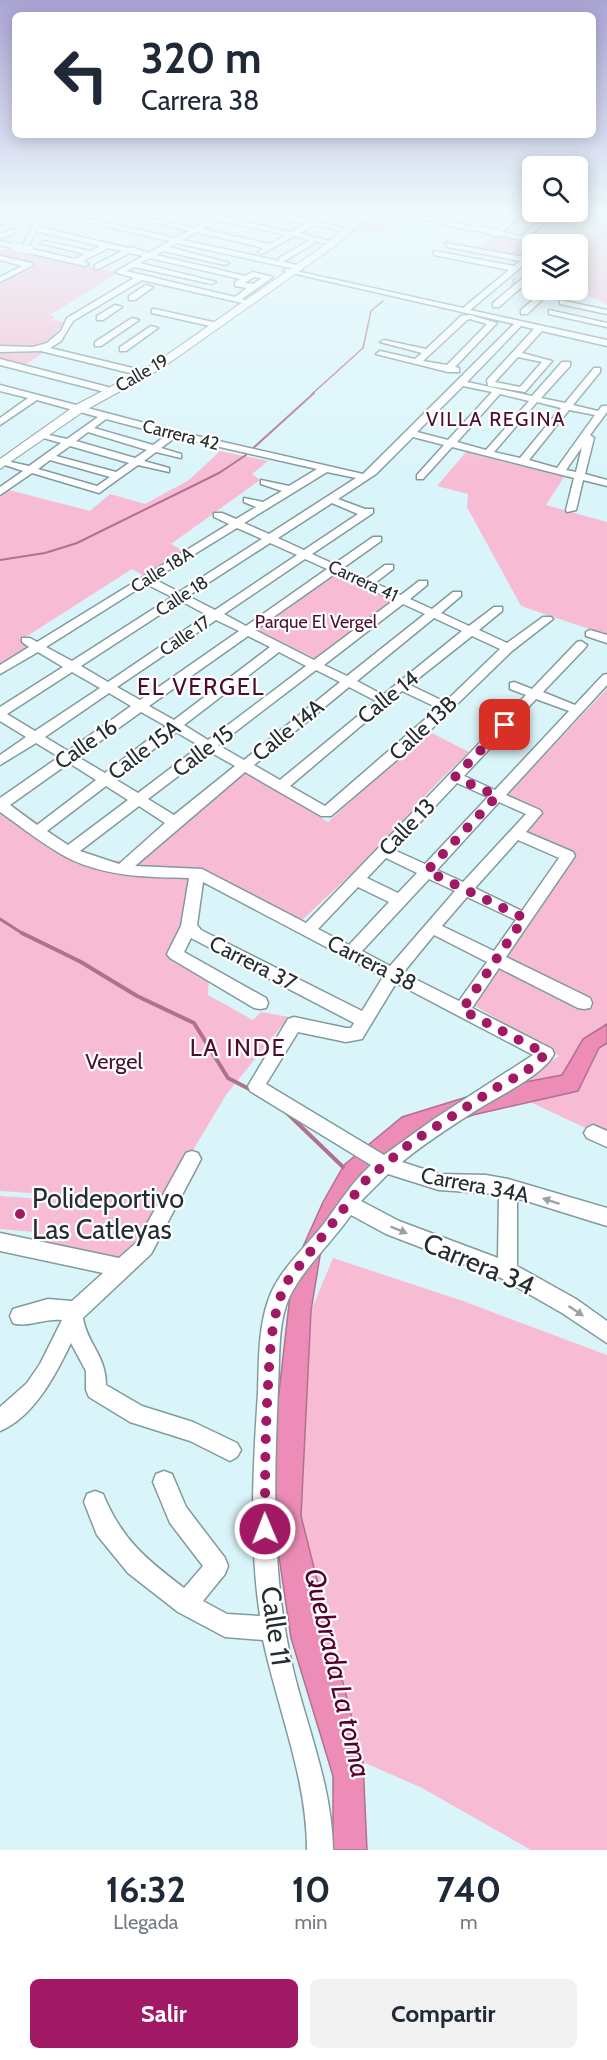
<!DOCTYPE html>
<html lang="es">
<style>
body{margin:0;font-family:Cabin,sans-serif;background:#f2f2f3;color:#1f2937;height:100vh;display:flex;flex-direction:column;font-size:22px;white-space:nowrap}
*{box-sizing:border-box;margin:0}
p{font-size:20px;color:#747a83}
.icon{flex:none;width:33px;height:33px;fill:none;stroke:currentColor;stroke-width:2;stroke-linecap:round;stroke-linejoin:round}
.map{position:relative;height:1850px;overflow:hidden}
.details{display:flex;flex-direction:column;background:#fff;flex:1}
.details>*{flex:none}
.top-card{position:absolute;left:12px;top:12px;width:584px;height:126px;border-radius:9px;box-shadow:0 3px 15px #0003;background:#fff;color:#1f2937;overflow:hidden}
.fabs{position:absolute;left:522px;top:156px;display:grid;gap:12px}
.fabs a{display:grid;place-items:center;width:66px;height:66px;border-radius:9px;background:#fff;box-shadow:0 3px 15px #0003;font-size:30px}
.pin{position:absolute;display:grid;place-items:center;width:51px;height:51px;color:#fff;margin:-26px;border-radius:12px;box-shadow:0 3px 9px #0006}
.me{position:absolute;width:66px;margin:-33px;rotate:359deg;stroke-linejoin:round;filter:drop-shadow(0 0 4px #0008)}
.turn{display:flex;align-items:center;gap:21px;height:126px;padding:0 30px;font-size:27px}
.turn .icon{width:78px;height:78px;stroke-width:2.5}
.turn b{display:block;font-size:42px;line-height:51px}
.eta{display:flex;justify-content:space-evenly;align-items:center;height:102px;text-align:center}
.eta b{font-size:36px;font-weight:700;line-height:42px}
.cta{display:flex;gap:12px;margin-top:auto;padding:12px 30px}
.cta a{flex:1;height:69px;border-radius:9px;background:#a11965;color:#fff;font-size:24px;font-weight:700;line-height:69px;text-align:center}
.cta a+a{background:#f2f2f3;color:#1f2937}
.map>svg:first-child{display:block}
.green{fill:#f7bcd3}
.water{fill:#ed8db7;stroke:#b1708e;stroke-width:1.5}
.lines{fill:none;stroke-linecap:round;stroke-linejoin:round}
.stream-far3{stroke:#b1708e;stroke-width:1.5}
.stream-far2{stroke:#b1708e;stroke-width:2}
.stream-far1{stroke:#b1708e;stroke-width:3}
.stream{stroke:#b1708e;stroke-width:4}
.minor-tunnel{stroke:#b6cdd2;stroke-width:8;stroke-dasharray:8 4;stroke-linecap:butt}
.minor-casing{stroke:#819a9e;stroke-width:3}
.major-casing{stroke:#819a9e;stroke-width:2}
.minor{fill:#fff;fill-rule:evenodd}
.major{fill:#fff;fill-rule:evenodd}
.minor-bridge-casing{stroke:#819a9e;stroke-width:9;stroke-linecap:butt}
.minor-bridge{stroke:#fff;stroke-width:8}
.oneway{fill:#9ca1a2}
.route{stroke:#a11965;stroke-width:10;stroke-dasharray:0 18}
.poi-dot{fill:#a11965;stroke:#fff;stroke-width:2}
.labels{text-anchor:middle;dominant-baseline:central;stroke-width:4.5;stroke-linejoin:round;paint-order:stroke}
.far-street-label{font-size:18px;fill:#242e30;stroke:#fff}
.far-park-label{font-size:18px;fill:#4c112f;stroke:#fff}
.far-neighbourhood-label{font-size:20px;letter-spacing:1.5px;fill:#4d0d2f;stroke:#fff}
.street-label{font-size:22px;fill:#242e30;stroke:#fff}
.park-label{font-size:22px;fill:#4c112f;stroke:#fff}
.neighbourhood-label{font-size:24px;letter-spacing:1.5px;fill:#4d0d2f;stroke:#fff}
.near-poi-label{font-size:27px;fill:#242e30;stroke:#fff;text-anchor:start}
.near-street-label{font-size:27px;fill:#242e30;stroke:#fff}
.near-water-label{font-size:28px;font-style:italic;fill:#560032;stroke:#fff}
</style>
<div class="map">
<svg width="607" height="1850" viewBox="0 0 607 1850">
<rect width="100%" height="100%" fill="#daf5fa"/>
<path class="green" d="M375,213L398,214L393,217L399,219L374,234L353,230Z
M543,213H607V304L584,294L578,270V244H572L583,223L553,221Z
M497,234L541,243L532,244V251L524,258L477,249Z
M10,247L118,273L50,315L55,317L52,320L64,322C43,352 34,348 0,346V281L32,264L0,257V252Z
M0,351L43,353L23,366L0,360Z
M220,451L268,461L252,474L260,480L171,544L185,552L146,577L132,569L21,640L34,647L0,668V497L9,490L90,511L110,494L145,504L189,480Z
M466,452L564,477L546,505L607,522V635L521,606L467,507L468,494L437,486Z
M334,573L393,600L316,659L255,629Z
M607,689V1138L504,1090L559,1056L472,1004L573,854L525,833L541,813L505,797Z
M428,731L469,752L434,786L378,849L300,922L194,868L179,928L168,955L209,977L208,995L253,1020L261,1012L289,1017L226,1095L125,1264L32,1245L34,1232L0,1229V1196L43,1199L44,1194L0,1191V796L71,846L100,859L131,862L244,770L328,822Z
M333,1258L463,1301L607,1355V1850H531L422,1788L363,1762L301,1516L311,1311Z"/>
<path class="water" d="M607,1024V1043L599,1048L578,1091L473,1115L403,1141L339,1202L320,1256L311,1311L301,1516L363,1762L367,1850H333V1776L291,1638L271,1502L276,1419L293,1269L323,1202L344,1165L402,1117L499,1087L562,1075L583,1039Z"/>
<g class="lines">
<path class="stream-far3" d="M312,394L363,348L371,311L383,301"/>
<path class="stream-far2" d="M251,450L314,393
M0,560L45,553L77,543L219,473L246,455"/>
<path class="stream-far1" d="M0,919L25,935"/>
<path class="stream" d="M22,933L81,962L137,996L194,1023L228,1078L253,1091
M288,1114L343,1167"/>
<path class="minor-tunnel" d="M512,281L515,282"/>
<g class="minor-casing">
<path id="minor" d="M17,213H25L0,225V220Z
M48,213H63L175,238L189,231L116,213H127L194,228L211,218L194,213H205L291,232L305,224L259,213H271L311,220L324,213H331L318,222L348,229L344,231L313,225L299,233L333,242L329,244L313,241V244L283,262L302,266V270H299L177,243L169,247L229,263L225,265L163,251L156,255L245,276L253,272L273,277L242,299L246,301L242,303L142,280L73,321L61,341L50,348L141,370L142,372L138,375L41,351L0,352V346L33,347L47,343L61,331L67,318L134,278L115,272L143,256L130,253L98,269H95V265L122,251L108,248L83,261L89,264L85,266L20,251L36,219ZM54,215H55L170,241L148,253L132,247L128,248L38,227L41,221ZM219,220L286,235L270,244L202,229ZM36,231L100,246L91,251L44,241L40,243L85,254L75,259L27,248ZM196,232L264,248L258,252L262,254L294,236L310,240L279,258V261L183,240ZM150,258L240,279L235,282V286L247,288L235,297L126,271L134,267L212,284L216,282L140,263ZM254,277L262,278L253,284L245,283Z
M395,213H407L471,226L488,213H495L478,227L495,230L517,213H524L502,232L521,236L542,220L544,223L528,237L551,243L544,244L497,235L493,237L490,234L473,230L469,232L466,229Z
M14,229L16,232L0,239V234Z
M0,241L18,245L19,247L15,249L0,245Z
M445,243L524,257L532,253V258L470,310L607,340V346L542,331L522,353L552,361L525,392L488,386L487,380L534,329L521,326L467,382L532,396L562,362H570V366L541,398L565,403L594,368H600V372L573,405L598,411L602,406H607V412L590,435L594,438L585,474L607,480V486L583,480L576,510L567,512L566,510L574,478L452,447L423,479H417V475L444,445L413,437L376,474L338,499L365,509H373V513L312,554L334,564L373,537H381V541L343,568L366,579L385,565H393V569L375,583L401,595L419,581H427V585L410,599L432,609L453,592H461V596L441,613L469,626L494,607H502V611L479,630L507,643L543,617H551L553,619L512,651L418,742L331,816H321L245,772L135,866L202,869L306,923L526,695L510,689V683L514,682L532,689L577,642L581,641L587,645L585,648L543,692L575,705L603,675L607,674V685L506,795L540,810L542,813L526,832L573,852L575,856L506,957L590,998L592,1003L590,1008L584,1009L578,1008L499,968L472,1008L552,1049L554,1054C544,1075 495,1098 475,1111C450,1127 425,1143 402,1162L439,1174L486,1175L508,1179L607,1208V1226L517,1198V1266L576,1299L607,1321V1343L562,1313L501,1278L386,1234L351,1215C333,1241 301,1271 289,1298C277,1326 280,1359 278,1388C274,1484 271,1580 294,1673C309,1733 332,1788 333,1850H307C307,1778 278,1710 263,1640L225,1637L178,1612L128,1573L97,1535L84,1502L87,1494L95,1491L103,1494C122,1540 146,1559 184,1588L203,1566L170,1523L153,1482L156,1474L164,1471L172,1474L186,1507L225,1558L228,1566L225,1574L203,1601L227,1614L260,1616C249,1543 253,1467 258,1393C259,1361 258,1328 269,1298C280,1269 304,1249 323,1225C339,1204 351,1183 371,1165L250,1091L248,1086L288,1019L294,1017L346,1028H351L354,1023L191,938L184,952L266,998L268,1003L266,1008L260,1009L254,1008L170,958L167,954L181,926L189,878C148,877 108,877 70,859C45,846 23,828 0,812V798L59,757L36,743L0,765V755L26,737L0,721V707L63,667L38,652L0,674V665L29,647L22,642V638H30L37,642L229,524L214,517V513H222L236,519L256,507L244,502V498L263,502L282,491L261,484V480L289,486L317,469L176,437L161,448L181,454V458L156,452L144,461L169,468V472L138,465L99,493L32,473L0,495V487L23,471L2,464V460L29,466L61,443L40,437V433L67,439L98,417L37,400L0,425V418L28,398L0,391V385L175,431L363,474L514,324L283,271L287,269L463,308L509,270L434,255V251L514,266L520,261L448,247ZM518,357L542,362L520,387L495,382ZM463,386L492,392L448,440L417,432ZM500,394L529,401L486,450L457,442ZM537,402L561,408L520,458L494,452ZM569,410L595,415L557,468L529,460ZM106,419L167,435L153,445L94,428ZM88,432L147,450L135,458L76,441ZM70,446L129,463L116,472L56,456ZM582,447L576,472L566,470ZM50,460L110,477L97,486L38,469ZM327,472L356,478L269,534L244,523ZM332,503L358,514L304,550L278,538ZM237,528L262,539L179,592L154,579ZM270,543L297,555L215,610L188,596ZM305,559L327,569L246,626L224,614ZM336,573L394,600L314,660L255,630ZM146,584L172,597L72,661L46,647ZM181,601L207,615L108,682L81,666ZM403,604L425,614L347,676L324,665ZM434,618L462,631L383,695L357,681ZM216,620L239,631L140,700L117,687ZM248,636L270,647L174,720L149,706ZM472,636L500,649L445,702L410,685ZM279,652L306,666L208,740L184,725ZM316,670L340,682L244,760L218,745ZM72,672L100,688L35,731L7,714ZM349,687L376,701L280,780L254,765ZM402,691L438,708L325,806L290,786ZM109,693L131,706L68,751L45,737ZM536,699L569,711L495,790L464,776ZM141,712L166,726L105,773L78,757ZM176,732L200,746L138,793L115,779ZM210,752L235,766L174,815L148,799ZM69,763L96,780L37,825L10,805ZM457,783L488,797L425,864L394,850ZM106,786L128,800L68,845L47,831ZM499,802L526,814L463,882L437,870ZM139,806L165,823L119,864L80,851ZM518,840L559,858L522,911L475,888ZM386,858L417,873L398,893L367,878ZM429,879L455,891L390,966L362,951ZM203,882L383,977L362,1011L201,930L197,925ZM358,887L389,902L349,945L318,929ZM467,897L516,920L494,951L442,926ZM434,935L487,962L459,1001L403,973ZM396,983L533,1055L434,1119L384,1155L266,1084L298,1032L346,1042L362,1039ZM388,1174L439,1190L499,1194L498,1258L399,1221L361,1201Z
M0,256L32,263L33,265L0,282V277L22,266L0,260Z
M529,273H532V278L499,307H493V303Z
M146,285L153,287L135,300H129V296Z
M545,290H553L527,314H521V310Z
M560,300L607,310V314L560,304Z
M115,305L122,307L103,320H97V316Z
M155,309L213,322L214,324L210,326L152,313V309Z
M549,310L607,323V327L549,314Z
M470,315L497,323L455,367L459,368V372H448L376,354L380,351L415,359L422,353L380,342L384,340L426,349L461,316ZM470,319L487,324L447,365L423,361L467,320Z
M132,318L139,320L101,346H95V342Z
M151,326L158,328L126,351H120V347Z
M0,359L108,387L109,389L105,392L0,365Z
M590,630L607,635V643L586,636V632Z
M593,1125L607,1131V1147L587,1138L584,1133L587,1128Z
M192,1151L198,1153L201,1159L151,1254L83,1318C87,1344 106,1355 106,1385L142,1406L193,1422L237,1443L241,1450L237,1457L230,1461L190,1441L130,1422L89,1397L86,1390V1371L71,1343C56,1374 34,1417 0,1431V1407L27,1383L40,1364L62,1320C46,1318 25,1328 13,1323L10,1316L13,1309L48,1299L72,1301L103,1273L0,1251V1233L119,1258L137,1242L186,1153Z"/>
</g>
<g class="major-casing">
<path id="major" d="M364,213H373L332,248L162,368L84,411L0,469V459L76,405L154,364L326,244Z"/>
</g>
<use href="#minor" class="minor"/>
<use href="#major" class="major"/>
<g class="minor-bridge-casing">
<path id="minor-bridge" d="M15,247L29,250"/>
</g>
<use href="#minor-bridge" class="minor-bridge"/>
</g>
<defs><path id="oneway-solid" d="M-6-.8H1V-3.2L6.5 0L1 3.2V.8H-6Z" transform="scale(1.5)"/></defs>
<g class="oneway">
<use href="#oneway-solid" transform="translate(551 1201) rotate(-162)"/>
<use href="#oneway-solid" transform="translate(399 1230) rotate(22)"/>
<use href="#oneway-solid" transform="translate(576 1311) rotate(34)"/>
</g>
<linearGradient id="sky" x2="0" y2="1"><stop stop-color="#aaa4d4"/><stop offset="0.45" stop-color="#eefafd"/><stop offset="1" stop-color="#eefafd" stop-opacity="0"/></linearGradient>
<rect width="607" height="472" fill="url(#sky)"/>
<g class="lines">
<path class="route" d="M265,1529C265,1481 265,1434 268,1386C270,1350 271,1316 286,1283L366,1180L412,1142L502,1084L524,1073L546,1054L462,1010L524,918L427,871L497,796L455,777L505,725"/>
</g>
<circle class="poi-dot" cx="20" cy="1214" r="6"/>
<g class="labels">
<g class="far-street-label">
<text transform="translate(142 373) rotate(-30)">Calle 19</text>
<text transform="translate(181 435) rotate(14)">Carrera 42</text>
<text transform="translate(162 570) rotate(-32)">Calle 18A</text>
<text transform="translate(363 581) rotate(25)">Carrera 41</text>
<text transform="translate(182 596) rotate(-33)">Calle 18</text>
<text transform="translate(185 636) rotate(-34)">Calle 17</text>
</g>
<g class="far-park-label">
<text x="316" y="622">Parque El Vergel</text>
</g>
<g class="far-neighbourhood-label">
<text x="496" y="419">VILLA REGINA</text>
</g>
<g class="street-label">
<text transform="translate(388 697) rotate(-39)">Calle 14</text>
<text transform="translate(423 728) rotate(-43)">Calle 13B</text>
<text transform="translate(288 730) rotate(-39)">Calle 14A</text>
<text transform="translate(86 744) rotate(-35)">Calle 16</text>
<text transform="translate(144 750) rotate(-37)">Calle 15A</text>
<text transform="translate(203 751) rotate(-37)">Calle 15</text>
<text transform="translate(407 827) rotate(-46)">Calle 13</text>
<text transform="translate(253 963) rotate(27)">Carrera 37</text>
<text transform="translate(372 963) rotate(27)">Carrera 38</text>
<text transform="translate(475 1185) rotate(11)">Carrera 34A</text>
</g>
<g class="park-label">
<text x="114" y="1061">Vergel</text>
</g>
<g class="neighbourhood-label">
<text x="201" y="686">EL VERGEL</text>
<text x="238" y="1047">LA INDE</text>
</g>
<g class="near-poi-label">
<text x="32" y="1198">Polideportivo<tspan x="32" dy="31">Las Catleyas</tspan></text>
</g>
<g class="near-street-label">
<text transform="translate(479 1264) rotate(23)">Carrera 34</text>
<text transform="translate(276 1626) rotate(82)">Calle 11</text>
</g>
<g class="near-water-label">
<text transform="translate(338 1673) rotate(77)">Quebrada La toma</text>
</g>
</g>
</svg>
<div class="fabs">
<a><svg class="icon" aria-label="search" viewBox="0 0 24 24"><circle cx="10" cy="10" r="6"/><path d="M15 15l6 6"/></svg></a>
<a><svg class="icon" aria-label="layers" viewBox="0 0 24 24"><path d="M12 4l9 5-9 5-9-5zM3 14l9 5 9-5"/></svg></a>
</div>
<div class="pin" style="left:505px;top:725px;background:#d93025"><svg class="icon" aria-label="arrive" viewBox="0 0 24 24"><path d="M6 21V4h12l-3 4 3 4H6"/></svg></div>
<svg class="me" style="left:265px;top:1529px" viewBox="-20 -20 40 40"><circle r="17" fill="#a11965" stroke="#fff" stroke-width="3"/><path d="M0-11L8 9 0 5-8 9z" fill="#fff"/></svg>
<div class="top-card">
<div class="turn"><svg class="icon" aria-label="left" viewBox="0 0 24 24"><path d="M17 20v-9H6M10 6l-5 5 5 5"/></svg><div><b>320 m</b>Carrera 38</div></div>
</div>
</div>
<section class="details">
<div class="eta">
<div><b>16:32</b><p>Llegada</p></div>
<div><b>10</b><p>min</p></div>
<div><b>740</b><p>m</p></div>
</div>
<div class="cta"><a>Salir</a><a>Compartir</a></div>
</section>
